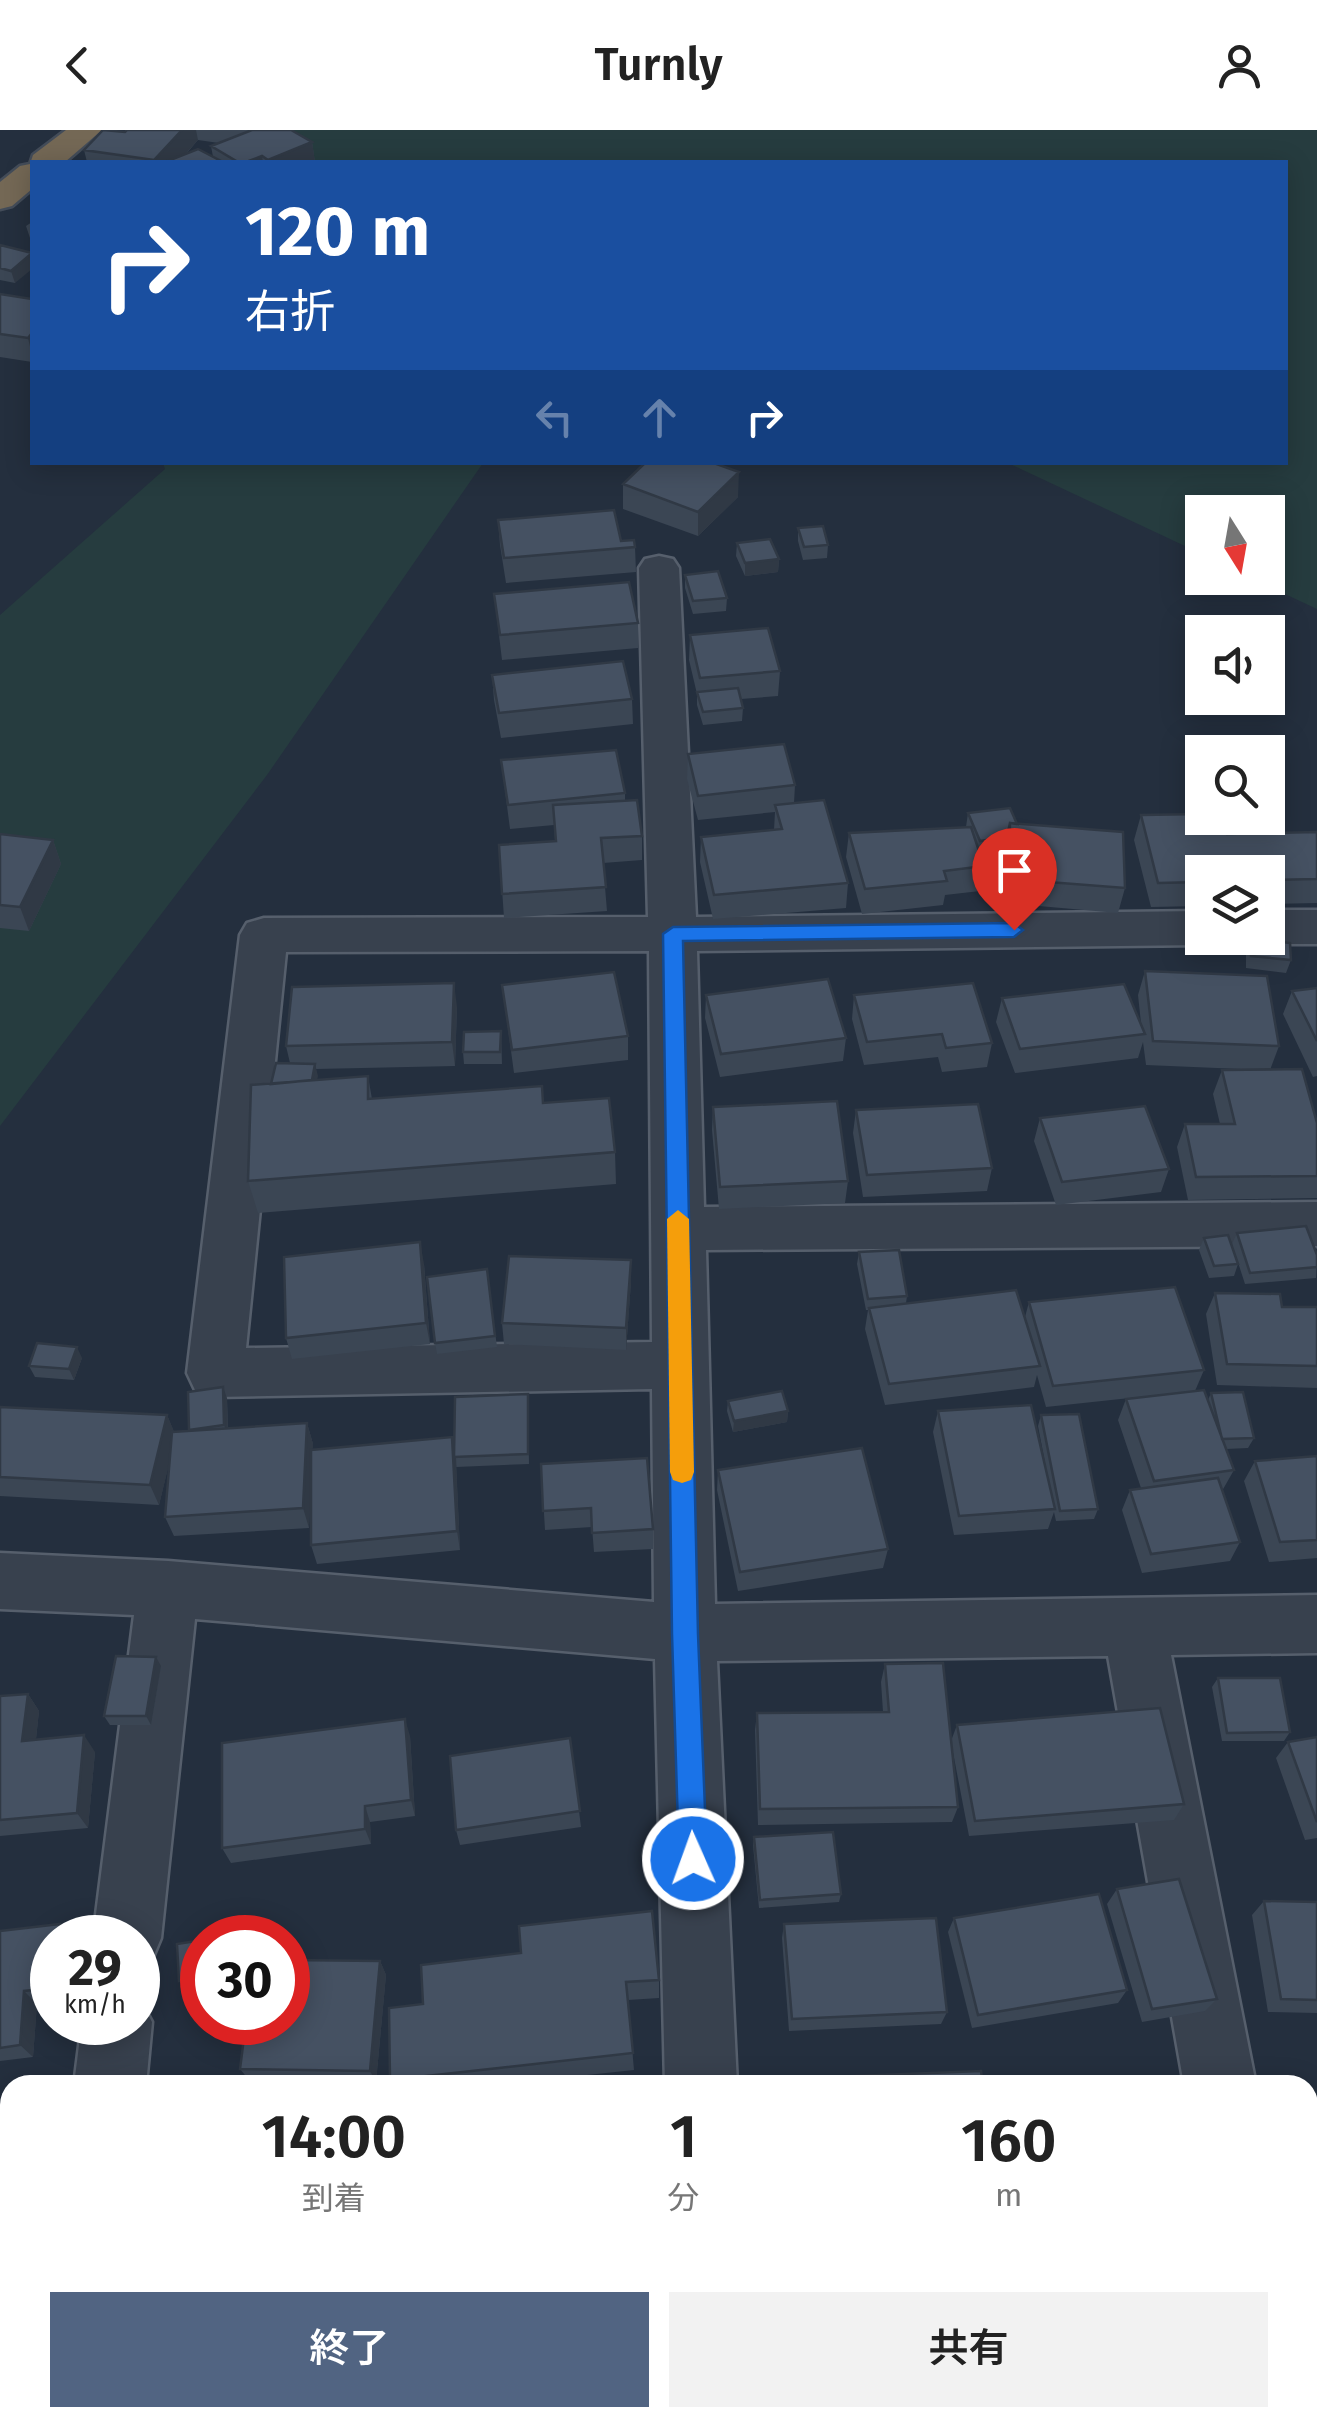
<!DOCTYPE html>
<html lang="ja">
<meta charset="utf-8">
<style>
body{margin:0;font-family:"Fira Sans","Noto Sans JP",sans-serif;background:#f2f2f2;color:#222;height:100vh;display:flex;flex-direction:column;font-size:38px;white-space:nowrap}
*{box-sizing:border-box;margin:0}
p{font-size:32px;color:#767676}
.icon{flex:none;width:55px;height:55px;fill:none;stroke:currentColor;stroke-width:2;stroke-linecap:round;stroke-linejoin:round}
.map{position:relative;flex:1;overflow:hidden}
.details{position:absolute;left:0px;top:1945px;width:1318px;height:352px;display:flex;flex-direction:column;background:#fff;border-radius:30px 30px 0 0;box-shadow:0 5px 25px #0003}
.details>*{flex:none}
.hud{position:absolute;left:30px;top:30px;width:1258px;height:305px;border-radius:0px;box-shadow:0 5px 25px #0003;background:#1a4fa0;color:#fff;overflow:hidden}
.needle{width:65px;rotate:169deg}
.buttons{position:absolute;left:1185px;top:365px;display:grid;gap:20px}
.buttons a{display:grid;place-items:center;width:100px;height:100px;border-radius:0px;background:#fff;box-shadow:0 5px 25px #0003;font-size:50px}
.speed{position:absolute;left:30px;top:1785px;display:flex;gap:20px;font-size:50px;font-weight:700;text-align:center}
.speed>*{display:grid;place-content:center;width:130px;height:130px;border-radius:50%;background:#fff;box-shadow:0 5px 25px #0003;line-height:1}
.speed small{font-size:25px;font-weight:400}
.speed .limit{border:15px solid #d22;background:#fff;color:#111}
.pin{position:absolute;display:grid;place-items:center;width:85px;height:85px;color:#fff;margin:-102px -42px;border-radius:50% 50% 50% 0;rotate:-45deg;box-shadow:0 0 10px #0007}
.pin .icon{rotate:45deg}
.me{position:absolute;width:110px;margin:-55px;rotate:358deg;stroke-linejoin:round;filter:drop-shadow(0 0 8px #0008)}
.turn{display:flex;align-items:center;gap:35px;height:210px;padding:0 50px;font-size:45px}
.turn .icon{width:130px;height:130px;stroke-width:2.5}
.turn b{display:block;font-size:70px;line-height:85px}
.lanes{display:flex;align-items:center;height:95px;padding:0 50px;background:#0003;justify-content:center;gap:50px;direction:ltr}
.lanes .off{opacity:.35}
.eta{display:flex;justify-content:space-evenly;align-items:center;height:170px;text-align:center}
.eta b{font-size:60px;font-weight:600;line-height:70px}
.primary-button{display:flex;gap:20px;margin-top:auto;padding:20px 50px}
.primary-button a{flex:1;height:115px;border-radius:0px;background:#516482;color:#fff;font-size:40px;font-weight:600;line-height:115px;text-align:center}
.primary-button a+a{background:#f2f2f2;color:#222}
header{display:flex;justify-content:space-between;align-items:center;height:130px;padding:0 50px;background:#fff;font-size:45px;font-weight:600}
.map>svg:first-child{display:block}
.green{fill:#263c3f}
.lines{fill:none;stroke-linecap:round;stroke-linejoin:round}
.street-casing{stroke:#565f6c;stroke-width:5}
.highway-casing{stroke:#434c59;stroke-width:5}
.street{fill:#38414e;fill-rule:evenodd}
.highway{fill:#746855;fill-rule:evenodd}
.wall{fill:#3b4654;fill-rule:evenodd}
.shaded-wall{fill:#303945}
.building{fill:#455162;stroke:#303945;stroke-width:2.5}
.route{fill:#1a73e8;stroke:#114b97;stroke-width:2.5}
.slow{fill:#f59e0b}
</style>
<header><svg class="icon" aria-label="back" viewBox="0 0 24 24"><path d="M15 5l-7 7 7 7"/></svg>Turnly<svg class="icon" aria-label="person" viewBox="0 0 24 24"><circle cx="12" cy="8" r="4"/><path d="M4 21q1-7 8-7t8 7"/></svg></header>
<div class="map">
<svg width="1317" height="2297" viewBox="0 0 1317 2297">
<rect width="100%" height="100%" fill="#242f3e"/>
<path class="green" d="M279,0H1317V479L1251,448H1268V382H1202V424L1008,333L1285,332V32H239Z
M163,333H483L267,645L0,996V485L165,339Z"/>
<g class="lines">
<g class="street-casing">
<path id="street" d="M659,426L673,429L679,438L696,787L1202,781V808H1220L1202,815L697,821L704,1077L1317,1072V1116L706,1120L715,1474L1317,1465V1523L1171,1525L1256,1955H1184L1108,1526L717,1531L737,1955H665L655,1529L195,1489L161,1808L151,1832L138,1838V1808H93L134,1485L0,1479V1423L168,1431L654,1472L652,1259L215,1267L195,1260L187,1243L240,805L247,793L264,788L648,787L639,438L645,429ZM649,821L652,1212L246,1218L286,822Z
M1268,780H1317V814H1268L1251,809L1268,808Z
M138,1866L152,1892L146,1955H74L82,1892H138Z
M1308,2259L1317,2276V2297H1246L1244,2288H1308Z
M31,2288H109L108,2297H30Z
M675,2288H753V2297H675Z"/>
</g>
<g class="highway-casing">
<path id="highway" d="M66,0H102L65,32H32V59L12,76L0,79V52L20,36L30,34L33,25Z"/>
</g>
<use href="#street" class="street"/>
<use href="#highway" class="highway"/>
</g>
<path class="wall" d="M127,0H291L312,12L315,32H87L84,20ZM198,10L219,13L211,16L213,27L186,24Z
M32,92V110L30,108L26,96Z
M0,115L32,123L15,153L0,150Z
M0,164L32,169V232L0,227Z
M623,354L738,367L698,406L623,379Z
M498,390L621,411L635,417L636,442L506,453L500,415Z
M798,398L828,415L827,428L803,430L798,411Z
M737,413L779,429L778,442L745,446L736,426Z
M685,445L727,468L726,481L693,484L685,458Z
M494,464L638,493V518L502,530Z
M690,505L780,541L778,566L741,569L743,578L742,591L703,595L697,575V564L689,530Z
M492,545L632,569L633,594L501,608L494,570Z
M688,624L795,655L794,673L848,753L846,778L713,789L700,732L701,707L774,700L775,682L698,690L687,649Z
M501,630L625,663V671L642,706V730L603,733L607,781L504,788L499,715L555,711L554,695L510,699Z
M968,683L1017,694L1125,758L1118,783L1004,773L1005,720L980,723L984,736L980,761L945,765L943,775L862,784L846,727L849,703L966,697Z
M1141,685L1227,704L1317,702V773L1268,774V742H1202V776L1151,777L1134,710Z
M0,704L53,710L61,734L29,801L0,798Z
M1250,808L1291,830L1286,843L1246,838V821Z
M1145,841L1279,916L1270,940L1317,1046V1068L1188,1070L1177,1017L1185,994H1220L1213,964L1222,940H1264L1146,935L1143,912L1138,928L1015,943L996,892L1002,868L1141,893L1138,865Z
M502,855L628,906V930L514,943Z
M1317,858V946L1313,947L1283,884L1292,861Z
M706,865L846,908L843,931L720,947L705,888Z
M854,865L992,913L987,937L942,942L938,927L864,935L852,889Z
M457,877L455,936L316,939L317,950L368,946L372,969L543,973L615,1022L616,1054L258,1083L248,1051L271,954L290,933L286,916Z
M501,901L502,934H464L463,922Z
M713,977L848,1051L845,1073L719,1079L712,1000Z
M856,980L992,1038L987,1061L863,1067L853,1003Z
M1040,988L1169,1039L1161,1062L1056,1075L1034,1011Z
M1237,1103L1317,1125L1316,1148L1245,1154L1232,1114Z
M1204,1108L1238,1134L1234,1146L1209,1148L1199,1120Z
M859,1122L907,1166L906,1173L1025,1187L1029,1172L1204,1240L1195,1261L1046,1277L1037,1245L1034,1257L885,1275L865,1199L868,1180H866L857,1134Z
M631,1130V1152L626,1220L504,1214L502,1193Z
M424,1134L430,1214L292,1229L286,1208Z
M487,1139L497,1217L437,1224L435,1213Z
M1215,1163L1282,1177H1317V1258L1217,1255L1206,1184Z
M82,1228L74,1250L35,1247L29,1236Z
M1211,1263L1254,1308L1248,1318L1226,1319L1234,1340L1222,1361L1240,1412L1230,1431L1142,1443L1122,1380L1130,1360L1141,1358L1118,1290L1126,1269L1208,1270Z
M528,1264L529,1334L456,1337V1335L460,1420L317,1434L311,1415V1352L309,1398L174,1406L165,1387L169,1333L159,1375L0,1366V1277L167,1285L174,1302L190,1301L227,1268L228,1298L307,1293L313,1314L312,1319L455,1321Z
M728,1271L788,1281L787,1292L733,1302L727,1281Z
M938,1281L1046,1338L1038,1296L1041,1285L1098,1379L1094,1389L1056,1391L1054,1382L1048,1399L954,1405L933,1302Z
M1317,1326V1428L1269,1432L1244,1351L1255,1331Z
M541,1334L653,1399V1419L594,1422L592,1397L545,1400Z
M718,1340L888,1419L883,1438L738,1461L717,1360Z
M885,1534L951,1611L957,1595L1184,1674L1174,1690L969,1706L951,1612L958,1677L952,1692L758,1695L755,1600L757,1583L883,1582L881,1552Z
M161,1536L151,1595H110L104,1586Z
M1218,1548L1290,1602L1284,1611H1222L1212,1557Z
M28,1564L39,1581L36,1609L95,1622L88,1698L0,1706V1566Z
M410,1606L415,1686L370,1692L371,1714L231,1733L222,1718Z
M1317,1607V1708L1305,1710L1276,1628L1288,1612Z
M570,1608L581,1697L460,1715L456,1700Z
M754,1707L841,1764L839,1772L759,1778L753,1715Z
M1117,1759L1217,1869L1205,1881L1142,1892L1107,1774Z
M1264,1771L1317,1772V1883L1268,1882L1252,1785Z
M954,1788L1127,1860L1118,1873L972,1898L948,1802Z
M60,1794L72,1808H52V1872L37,1874L33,1927L0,1931V1801Z
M784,1794L947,1882L941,1894L789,1901L782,1808Z
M202,1810V1855L184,1858L179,1851Z
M380,1831L386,1845L376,1952L249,1950L240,1939Z
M421,1835L659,1850V1868L628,1870L634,1940L495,1955H393L390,1950L423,1874Z
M1315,1969H1317V2067L1308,2014V1975Z
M824,2288H1028L1031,2297H826Z
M1098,2288H1248L1249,2297H1099Z"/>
<path class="shaded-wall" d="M182,0H196L198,10L178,32H155L154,30Z
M312,12L315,32H268V30Z
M262,26L263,32H246Z
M32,123V139L15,153L11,141Z
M32,203V225L28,208Z
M739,342L738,367L698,406V382Z
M779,429L778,442L745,446V433Z
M53,710L61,734L29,801L20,777Z
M454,853L457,877L455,936L452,912Z
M315,934L318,946L310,984L307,972Z
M420,1112L424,1134L430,1214L426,1193Z
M631,1130V1152L626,1220V1198Z
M77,1217L82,1228L74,1250L69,1239Z
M223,1257L227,1268L228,1306L224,1295Z
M788,1281L787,1292L733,1302L734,1291Z
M167,1285L176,1306L159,1375L150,1355Z
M307,1293L313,1314L309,1398L303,1378Z
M452,1307L456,1327L460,1420L457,1401Z
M156,1527L161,1536L151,1595L146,1586Z
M28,1564L39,1581L34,1627L22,1611Z
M405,1589L410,1606L415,1686L411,1670Z
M84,1605L95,1622L88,1698L77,1683Z
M365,1676L370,1692L371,1714L365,1699Z
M60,1794L72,1808H59Z
M380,1831L386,1845L376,1952L370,1941Z
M24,1861L37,1874L33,1927L20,1915Z"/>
<path class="building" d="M103,0L125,2L127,0H182L154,30L84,20Z
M252,0H291L312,12L268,30L262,26L246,32H238L211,16Z
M198,19L223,32H165Z
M0,115L32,123L11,141L0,138Z
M0,164L32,169V203L28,208L0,204Z
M646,332H711L739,342L698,382L623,354Z
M614,380L621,411L634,410L635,417L504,428L498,390Z
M823,396L828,415L804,417L798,398Z
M770,409L779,429L745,433L737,413Z
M718,441L727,468L693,471L685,445Z
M629,452L638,493L500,505L494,464Z
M768,498L780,541L700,548L690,505Z
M623,531L632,569L499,583L492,545Z
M738,558L743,578L703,582L697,562Z
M784,614L795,655L698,666L688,624Z
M616,620L625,663L508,675L501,630Z
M637,670L642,706L601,708L606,757L502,764L499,715L556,711L553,675Z
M824,670L848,753L714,765L701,707L782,699L775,675Z
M1010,678L1017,694L1010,693L1007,707L980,711L968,683Z
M1202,684V688H1222L1227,704L1317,702V749L1268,750V742H1202V752L1158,753L1141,685Z
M1010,693L1123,702L1125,758L1008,749Z
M971,697L984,736L944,741L947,751L865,759L849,703Z
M0,704L53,710L20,777L0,775Z
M1250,808L1290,813L1291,830L1251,826Z
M1145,841L1267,846L1279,916L1153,911Z
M614,842L628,906L512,920L502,855Z
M828,849L846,908L721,924L706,865Z
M454,853L452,912L286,916L292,857Z
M973,853L992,913L946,918L942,904L867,912L854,865Z
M1124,854L1145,904L1020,919L1002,868Z
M1317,858V911L1292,861Z
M501,901L500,922H463L464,902Z
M276,933L315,934L312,950L271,954Z
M1302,939L1317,993V1046L1196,1047L1185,994H1235L1222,940Z
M368,946V969L542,956L543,973L609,968L615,1022L248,1051L251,955Z
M837,971L848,1051L720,1057L713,977Z
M978,974L992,1038L867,1045L856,980Z
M1145,976L1169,1039L1062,1052L1040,988Z
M1306,1096L1317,1125V1137L1250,1143L1237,1103Z
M1228,1105L1238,1134L1214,1136L1204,1108Z
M420,1112L426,1193L286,1208L284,1127Z
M899,1120L907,1166L868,1169L859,1122Z
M509,1126L631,1130L626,1198L502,1193Z
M487,1139L495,1206L435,1213L427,1147Z
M1175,1157L1204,1240L1053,1256L1029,1172Z
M1016,1160L1040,1236L889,1254L869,1178Z
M1215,1163L1280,1164L1282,1177H1317V1236L1227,1234Z
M37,1213L77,1217L69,1239L29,1236Z
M223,1257L224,1295L189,1300L188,1262Z
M1204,1260L1234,1340L1154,1351L1126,1269Z
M782,1261L788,1281L734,1291L728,1271Z
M1243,1262L1254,1308L1222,1309L1211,1263Z
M528,1264V1324L454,1327L455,1267Z
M1031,1275L1055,1379L959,1386L938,1281Z
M0,1277L167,1285L150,1355L0,1347Z
M1079,1284L1098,1379L1060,1381L1041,1285Z
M307,1293L303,1378L165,1387L172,1302Z
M452,1307L457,1401L311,1415V1320Z
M862,1318L888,1419L740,1442L718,1340Z
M1317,1326V1410L1280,1412L1255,1331Z
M647,1328L653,1399L592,1403L591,1378L543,1381L541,1334Z
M1218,1348L1240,1412L1151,1424L1130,1360Z
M116,1526L156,1527L146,1586H104Z
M943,1533L958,1677L760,1679L757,1583L889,1582L885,1534Z
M1218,1548H1280L1290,1602L1227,1603Z
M28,1564L22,1611L84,1605L77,1683L0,1690V1566Z
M1160,1578L1184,1674L975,1691L957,1595Z
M405,1589L411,1670L365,1676V1699L222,1718V1613Z
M1317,1607V1692L1288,1612Z
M570,1608L580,1681L456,1700L450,1626Z
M833,1702L841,1764L760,1770L754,1707Z
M1179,1749L1217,1869L1152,1879L1117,1759Z
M1099,1764L1127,1860L978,1885L954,1788Z
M1264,1771L1317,1772V1870L1281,1869Z
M652,1781L659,1850L626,1852L633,1923L390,1950L389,1878L423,1874L421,1835L521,1823L519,1796Z
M936,1788L947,1882L792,1889L784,1794Z
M60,1794L59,1808H52V1858L24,1861L20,1915L0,1918V1801Z
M202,1810V1847L179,1851L177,1814Z
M288,1830L380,1831L370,1941L240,1939L246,1892H288Z
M981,1941L983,1955H779V1949Z
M564,2288H665V2297H564Z
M829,2288H1028L1031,2297H831Z
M1109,2288H1248L1249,2297H1110Z"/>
<path class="route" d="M1014,793L1023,800L1014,807L683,811L698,1504L707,1729L703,1739L693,1743L683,1739L679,1729L672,1504L663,804L673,797Z"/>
<path class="slow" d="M678,1080L689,1089L694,1342L691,1350L682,1353L673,1350L670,1342L667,1089Z"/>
</svg>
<div class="buttons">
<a><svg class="needle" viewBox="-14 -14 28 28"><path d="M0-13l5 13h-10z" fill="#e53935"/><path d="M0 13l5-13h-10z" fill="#767676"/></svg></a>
<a><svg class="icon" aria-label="sound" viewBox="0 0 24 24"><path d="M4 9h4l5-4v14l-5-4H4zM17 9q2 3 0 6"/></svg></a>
<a><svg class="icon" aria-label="search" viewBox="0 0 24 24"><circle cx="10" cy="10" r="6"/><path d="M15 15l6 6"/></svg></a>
<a><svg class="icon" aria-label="layers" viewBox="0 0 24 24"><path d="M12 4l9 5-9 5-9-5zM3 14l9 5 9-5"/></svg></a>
</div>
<div class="speed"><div>29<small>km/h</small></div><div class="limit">30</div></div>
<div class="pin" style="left:1014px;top:800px;background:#d93025"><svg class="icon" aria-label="arrive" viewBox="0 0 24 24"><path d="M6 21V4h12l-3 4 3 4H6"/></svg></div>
<svg class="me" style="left:693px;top:1729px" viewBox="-20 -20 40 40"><circle r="17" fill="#1a73e8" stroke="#fff" stroke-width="3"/><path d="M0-11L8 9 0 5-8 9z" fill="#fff"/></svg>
<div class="hud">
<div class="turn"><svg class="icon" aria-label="right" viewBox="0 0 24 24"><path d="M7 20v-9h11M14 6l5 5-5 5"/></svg><div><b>120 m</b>右折</div></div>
<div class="lanes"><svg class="icon off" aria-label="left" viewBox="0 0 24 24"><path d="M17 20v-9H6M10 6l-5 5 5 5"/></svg><svg class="icon off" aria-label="ahead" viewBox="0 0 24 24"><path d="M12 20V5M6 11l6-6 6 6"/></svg><svg class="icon" aria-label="right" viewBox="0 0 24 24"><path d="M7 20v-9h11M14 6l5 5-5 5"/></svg></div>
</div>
<section class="details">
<div class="eta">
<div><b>14:00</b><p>到着</p></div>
<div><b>1</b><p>分</p></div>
<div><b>160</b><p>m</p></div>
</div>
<div class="primary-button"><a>終了</a><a>共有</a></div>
</section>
</div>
